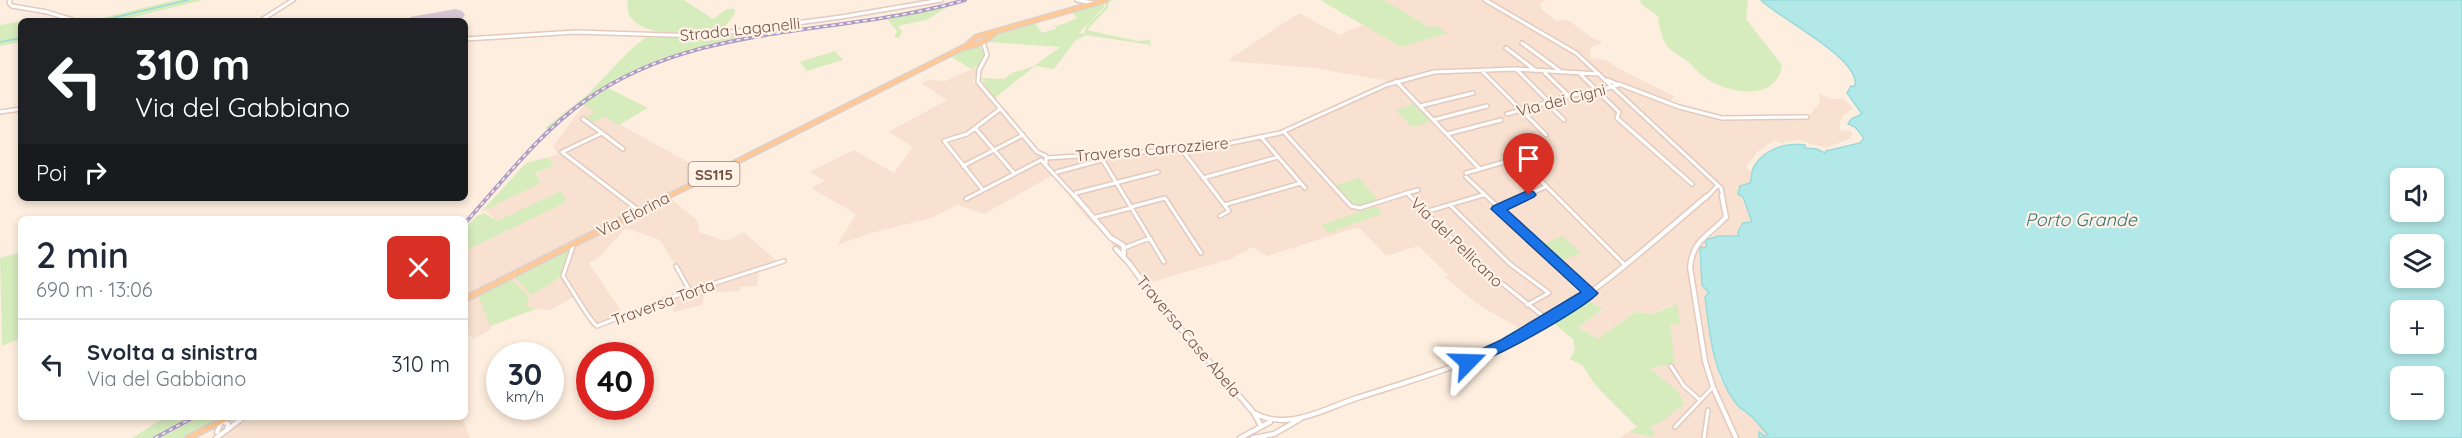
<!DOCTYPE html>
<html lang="it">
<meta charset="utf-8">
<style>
body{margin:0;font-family:Quicksand,sans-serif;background:#f2f2f3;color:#1f2937;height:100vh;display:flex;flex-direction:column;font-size:22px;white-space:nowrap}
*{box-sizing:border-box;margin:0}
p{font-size:20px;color:#747a83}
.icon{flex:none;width:33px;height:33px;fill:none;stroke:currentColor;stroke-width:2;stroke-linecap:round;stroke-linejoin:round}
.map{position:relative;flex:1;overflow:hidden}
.sheet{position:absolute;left:18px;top:216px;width:450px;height:204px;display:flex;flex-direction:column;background:#fff;border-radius:9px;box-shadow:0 3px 9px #0003}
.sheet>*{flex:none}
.top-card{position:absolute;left:18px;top:18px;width:450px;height:183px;border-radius:9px;box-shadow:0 3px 9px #0003;background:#202124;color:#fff;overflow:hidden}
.buttons{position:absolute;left:2390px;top:168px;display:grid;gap:12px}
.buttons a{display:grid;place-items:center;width:54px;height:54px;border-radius:9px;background:#fff;box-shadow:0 3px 9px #0003;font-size:30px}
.speed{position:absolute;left:486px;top:342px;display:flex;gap:12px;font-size:30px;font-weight:700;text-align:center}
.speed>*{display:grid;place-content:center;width:78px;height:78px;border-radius:50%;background:#fff;box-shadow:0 3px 9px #0003;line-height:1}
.speed small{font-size:15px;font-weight:400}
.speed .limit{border:9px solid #d22;background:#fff;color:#111}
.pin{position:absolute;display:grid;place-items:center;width:51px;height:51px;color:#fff;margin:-62px -26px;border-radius:50% 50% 50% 0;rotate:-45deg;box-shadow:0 0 6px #0007}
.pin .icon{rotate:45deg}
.me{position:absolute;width:66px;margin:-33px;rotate:68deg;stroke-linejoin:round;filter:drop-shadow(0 0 4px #0008)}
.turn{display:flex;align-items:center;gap:21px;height:126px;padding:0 18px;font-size:27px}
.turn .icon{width:78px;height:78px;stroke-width:2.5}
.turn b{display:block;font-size:42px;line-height:51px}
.then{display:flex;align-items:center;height:57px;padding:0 18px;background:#0003;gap:12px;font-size:22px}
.round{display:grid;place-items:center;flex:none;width:63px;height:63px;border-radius:9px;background:#f2f2f3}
.headline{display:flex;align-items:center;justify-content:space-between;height:102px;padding:0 18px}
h1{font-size:36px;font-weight:600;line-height:45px}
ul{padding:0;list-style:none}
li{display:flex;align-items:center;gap:18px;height:90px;padding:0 18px;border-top:2px solid #e0e1e3}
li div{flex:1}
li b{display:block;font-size:22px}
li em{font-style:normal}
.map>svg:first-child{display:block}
.residential{fill:#f8e1d0}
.green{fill:#d7ecbd}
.water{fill:#b3e8e8;stroke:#99dadb;stroke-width:1.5;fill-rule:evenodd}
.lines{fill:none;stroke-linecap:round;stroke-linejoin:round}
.stream{stroke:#99dadb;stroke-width:1.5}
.runway{fill:#d6c6d3;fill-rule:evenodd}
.minor-casing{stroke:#e4cabe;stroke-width:6}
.tertiary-far1-casing{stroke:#e4cabe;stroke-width:6}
.tertiary-casing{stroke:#e4cabe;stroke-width:7}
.primary-far1-casing{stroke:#dbd2cf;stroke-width:7}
.primary-casing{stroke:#dbd2cf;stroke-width:8}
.minor{stroke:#fff;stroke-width:3}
.tertiary-far1{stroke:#fff;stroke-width:3}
.tertiary{stroke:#fff;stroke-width:4}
.primary-far1{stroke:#ffc895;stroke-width:4}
.primary{stroke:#ffc895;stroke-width:4.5}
.rail-casing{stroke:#ae9ec7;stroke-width:4}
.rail{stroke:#fff2e7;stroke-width:1.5;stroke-dasharray:4;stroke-linecap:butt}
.route{fill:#1a73e8;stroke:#114b97;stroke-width:1.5}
.labels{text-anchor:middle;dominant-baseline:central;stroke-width:4.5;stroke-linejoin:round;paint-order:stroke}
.shield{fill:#fff2e7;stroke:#9f8176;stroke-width:1.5}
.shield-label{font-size:15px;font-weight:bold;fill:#765045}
.street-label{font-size:16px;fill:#765045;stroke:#fff2e7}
.water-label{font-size:18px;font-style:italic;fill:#367476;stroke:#fff2e7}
</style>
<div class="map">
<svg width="2462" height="438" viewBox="0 0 2462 438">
<rect width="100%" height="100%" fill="#feeedf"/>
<path class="residential" d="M1384,0H1547L1540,3L1541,9L1557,21L1566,19L1594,39L1602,41L1599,45L1590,47L1591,58L1607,60L1618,68L1676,97L1668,101L1718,116L1745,118L1810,115L1820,102L1819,93L1830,99H1844L1853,109L1844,114L1840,122V130L1852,132L1851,138L1826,148L1798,140L1781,143L1775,140L1757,152L1747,166L1748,170L1752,171L1750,183L1740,186L1738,189L1752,222L1740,236L1708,237L1705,248L1701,247L1699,260L1706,289L1709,293L1705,297L1708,318L1715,353V362L1721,381L1734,401L1743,412L1756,420L1767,437L1757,434L1759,438H1619L1629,432L1652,437L1650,427L1685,401L1678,396L1679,393L1649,368L1675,364L1670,324L1672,305L1653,314L1635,312L1598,339L1577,326L1603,310L1585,299L1529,334L1477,304L1445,277L1448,275L1418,246L1386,256L1361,229L1355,228L1267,256L1253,247L1230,259L1142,285L1137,277L1132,276L1133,273L1121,255L1113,250L1111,241L1087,218L1055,178L1051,176L984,214L957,205L931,218L871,233L837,245L856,214L811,188L825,181L810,172L854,150L894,173L913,147L888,132L947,100L921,83L928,80L946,81L978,66L973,84L983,85L992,97H996V101L1010,114L1009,115L1040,152L1049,156L1207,147L1282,131L1376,89L1388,81L1314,68L1228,61L1230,59L1299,13L1339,35L1364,24L1401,47L1435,31Z
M584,105L708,173L670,198L698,221L699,232L726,241L744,232L778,262L759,268L757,286L740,287L739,291L705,293L702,305L673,312L674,297L689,288L660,240L626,228L598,258L589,263L624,315L591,327L587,314L575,296L551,310L535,309L491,326V329L474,339L465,331V251L507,231L485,210L540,183L535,173L552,166L549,157L558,154L553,146Z
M242,417H462L470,438H214Z"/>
<path class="green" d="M176,0H203L118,21H89Z
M627,0H684L713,19L727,9H735V13C731,19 723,30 716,33C696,40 645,35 631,18C627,13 628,6 627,0Z
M1111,0H1115L1109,2L1108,8L1087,30L1138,41L1150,40L1151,45L1086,35L1076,40L1054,69L1035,66L996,97H992L981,78L1004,79L1012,73L1034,66L1060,47L989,42L988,39L1002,32L1035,23L1042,33L1055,29L1057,28L1053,25L1058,26L1077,18L1072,13L1058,16L1103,2L1104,7L1079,33L1085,34C1083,21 1106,14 1107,1Z
M1320,0H1384L1429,27L1436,26L1448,33L1401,47Z
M1640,0H1748L1746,19L1782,65C1777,103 1726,94 1703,76C1696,71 1692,65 1686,60C1680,56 1672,52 1667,46C1661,38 1659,25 1658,16L1642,5Z
M950,6L926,20L898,26L902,32L899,38H894L897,31L887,19Z
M21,21V42L0,46V25Z
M757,29V34C679,48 607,75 548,129L545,128L587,95L630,50L646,37L693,38Z
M977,45L983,50L984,56L978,66L971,69L950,56Z
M835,51L843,60L807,71L800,62Z
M608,88L648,108L619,125L605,117L591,123L584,118L596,112L582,104Z
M1414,103L1429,121L1431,122L1412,127L1396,110Z
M549,157L553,166L535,173L541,183L481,212L526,163Z
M1359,178L1378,200L1361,206L1354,205L1335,185Z
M561,191L566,200L564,203L465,251V228L477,216L484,213L497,221Z
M1373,207H1378L1382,214L1328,233L1321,225Z
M1563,236L1581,253L1559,262L1541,245Z
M571,248C559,283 561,277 531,295L516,279V275Z
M21,252V338L2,346L0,258Z
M510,278L529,297L526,306L536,309L490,326L478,295Z
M1585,299L1603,309L1578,327L1598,339L1635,312L1653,314L1677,304L1680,324L1670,325L1675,364L1649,368L1680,393L1679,396L1685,403L1664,420L1650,427L1655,433L1652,437L1629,432L1637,427L1595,385L1583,366L1570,359L1575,349L1573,339L1551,321Z
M165,417H191L152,438H132Z
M198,417H226L185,438H159Z"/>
<path class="water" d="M1761,0H2462V438H1759V432L1765,436L1768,435C1763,430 1760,425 1756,421C1750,413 1741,411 1735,402C1712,370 1710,334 1705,297L1709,293L1702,285L1700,247L1705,248L1707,244L1703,241L1718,236H1739L1738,232L1743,223L1752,222L1743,197L1738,194L1740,186L1750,183C1752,177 1751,170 1755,165C1765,149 1787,142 1805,145V148L1817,149L1825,153L1826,151L1860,143L1864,138L1855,127L1848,124L1851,119L1862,114L1847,93L1851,86H1855C1861,58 1778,18 1761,0ZM2400,178H2433V212H2400ZM2400,244H2433V278H2400ZM2400,310H2433V344H2400ZM2400,376H2433V410H2400Z"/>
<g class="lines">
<path class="stream" d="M100,21L188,0
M0,42L21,38"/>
<path class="runway" d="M456,9L462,11L465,15L462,19L408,21L410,17Z"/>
<g class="minor-casing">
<path id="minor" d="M260,21L293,0
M1522,43L1560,71
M1506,48L1535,70
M1481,70L1546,135
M1517,70L1548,101
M1545,73L1569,96
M1581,75L1619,112L1617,118L1692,184
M1396,81L1480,169
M1619,84L1679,107L1722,118L1807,117
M1547,103L1564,120
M1420,106L1473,93
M1507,114L1569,96L1613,87
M583,119L602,133L562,152L638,210
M1433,120L1487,106
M975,128L1014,173
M1284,132L1351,206L1360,208L1407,193L1474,261L1548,320
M602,133L623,149
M1447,134L1501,120
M1261,137L1305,188
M1182,150L1229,211L1220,216
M1099,154L1164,262
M1046,158L1207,148L1280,133L1386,85L1434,72L1515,69L1599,74
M963,166L1023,135
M1057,172L1102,160
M1466,173L1518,158L1625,265
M1466,177L1590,293
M1203,178L1278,157
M983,190L944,141L967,134L1000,109
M1076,193L1158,172
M1407,193L1418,190
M966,199L1041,160
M1224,205L1301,183
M1450,205L1510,264L1549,293L1527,305
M1131,207L1165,198L1201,253
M1497,209L1545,187
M1425,212L1483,195
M1096,217L1131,208
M573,246L563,276C570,286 590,322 597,326L675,296L784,261
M1124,248L1150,238
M676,266L690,291
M1671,366L1684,386L1700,400
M1675,427L1713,387
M1704,438L1708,410"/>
</g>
<g class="tertiary-far1-casing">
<path id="tertiary-far1" d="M10,0L9,3L12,6L47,12L76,21
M1077,0L1093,3
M1485,0L1576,53L1721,188L1723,198
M465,39L576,32L701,36L841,17L941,0
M983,42L987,55L979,70L978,82L1037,152L1046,156V163
M1608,80L1619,85L1613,86
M0,112L21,109
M1041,160L1076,198
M1706,198L1718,185"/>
</g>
<g class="tertiary-casing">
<path id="tertiary" d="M1075,196L1111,238L1123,245L1124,254
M1722,196L1726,217C1709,236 1693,239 1690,267L1705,361L1713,387L1736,438
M1116,249L1129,263L1160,305L1254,413L1261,426
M1254,413C1287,431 1322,410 1354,399C1412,380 1471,364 1525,335C1592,298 1649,245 1707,196
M217,432L222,421L228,424L227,430
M216,438L244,417
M1240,438L1270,422
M1253,438L1274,434L1300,419"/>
</g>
<g class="primary-far1-casing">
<path id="primary-far1" d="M967,45L976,37L1106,0
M665,198L962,48L982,43L995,33"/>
</g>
<g class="primary-casing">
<path id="primary" d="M465,299L668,196
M188,438L230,417"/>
</g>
<use href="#minor" class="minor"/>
<use href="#tertiary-far1" class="tertiary-far1"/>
<use href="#tertiary" class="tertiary"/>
<use href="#primary-far1" class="primary-far1"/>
<use href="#primary" class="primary"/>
<g class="rail-casing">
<path id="rail" d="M465,223C503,181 539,133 586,100C698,21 839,37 965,0
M155,438L194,417"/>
</g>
<use href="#rail" class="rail"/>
</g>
<path class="route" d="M1529,190L1534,192L1536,195L1534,197L1507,210L1598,293C1587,307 1478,370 1462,365L1460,362L1462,358L1501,340L1581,292L1491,209L1493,206Z"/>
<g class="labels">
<rect class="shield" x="688.5" y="162" width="51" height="24" rx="4.5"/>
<g class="shield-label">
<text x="714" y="174">SS115</text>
</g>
<g class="street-label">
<text transform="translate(740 29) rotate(-6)">Strada Laganelli</text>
<text transform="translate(1561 100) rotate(-14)">Via dei Cigni</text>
<text transform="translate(1152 149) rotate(-5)">Traversa Carrozziere</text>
<text transform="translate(633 214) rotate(-27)">Via Elorina</text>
<text transform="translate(1457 242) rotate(44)">Via del Pellicano</text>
<text transform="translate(663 302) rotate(-20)">Traversa Torta</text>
<text transform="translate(1189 336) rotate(50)">Traversa Case Abela</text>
</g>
<g class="water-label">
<text x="2081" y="219">Porto Grande</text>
</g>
</g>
</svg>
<div class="buttons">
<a><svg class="icon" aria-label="sound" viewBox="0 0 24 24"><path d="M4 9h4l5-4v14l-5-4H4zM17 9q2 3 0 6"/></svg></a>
<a><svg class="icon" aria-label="layers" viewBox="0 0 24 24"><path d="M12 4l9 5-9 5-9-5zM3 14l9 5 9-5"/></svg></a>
<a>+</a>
<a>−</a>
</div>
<div class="speed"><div>30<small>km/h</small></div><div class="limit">40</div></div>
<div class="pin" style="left:1529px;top:195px;background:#d93025"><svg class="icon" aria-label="arrive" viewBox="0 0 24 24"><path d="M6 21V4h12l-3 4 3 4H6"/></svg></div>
<svg class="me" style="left:1468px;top:362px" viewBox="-20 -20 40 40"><path d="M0-17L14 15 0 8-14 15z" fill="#1a73e8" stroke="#fff" stroke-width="4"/></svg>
<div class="top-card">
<div class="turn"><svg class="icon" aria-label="left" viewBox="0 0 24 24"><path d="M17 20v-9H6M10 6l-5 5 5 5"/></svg><div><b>310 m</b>Via del Gabbiano</div></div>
<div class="then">Poi<svg class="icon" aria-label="right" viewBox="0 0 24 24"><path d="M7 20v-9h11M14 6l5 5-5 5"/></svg></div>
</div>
<section class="sheet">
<div class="headline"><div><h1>2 min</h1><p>690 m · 13:06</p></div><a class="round" style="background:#d93025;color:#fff"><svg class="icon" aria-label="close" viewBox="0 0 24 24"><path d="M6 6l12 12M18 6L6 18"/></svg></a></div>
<ul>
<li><svg class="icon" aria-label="left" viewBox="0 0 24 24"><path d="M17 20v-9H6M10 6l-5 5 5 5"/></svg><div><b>Svolta a sinistra</b><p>Via del Gabbiano</p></div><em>310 m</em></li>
</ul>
</section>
</div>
